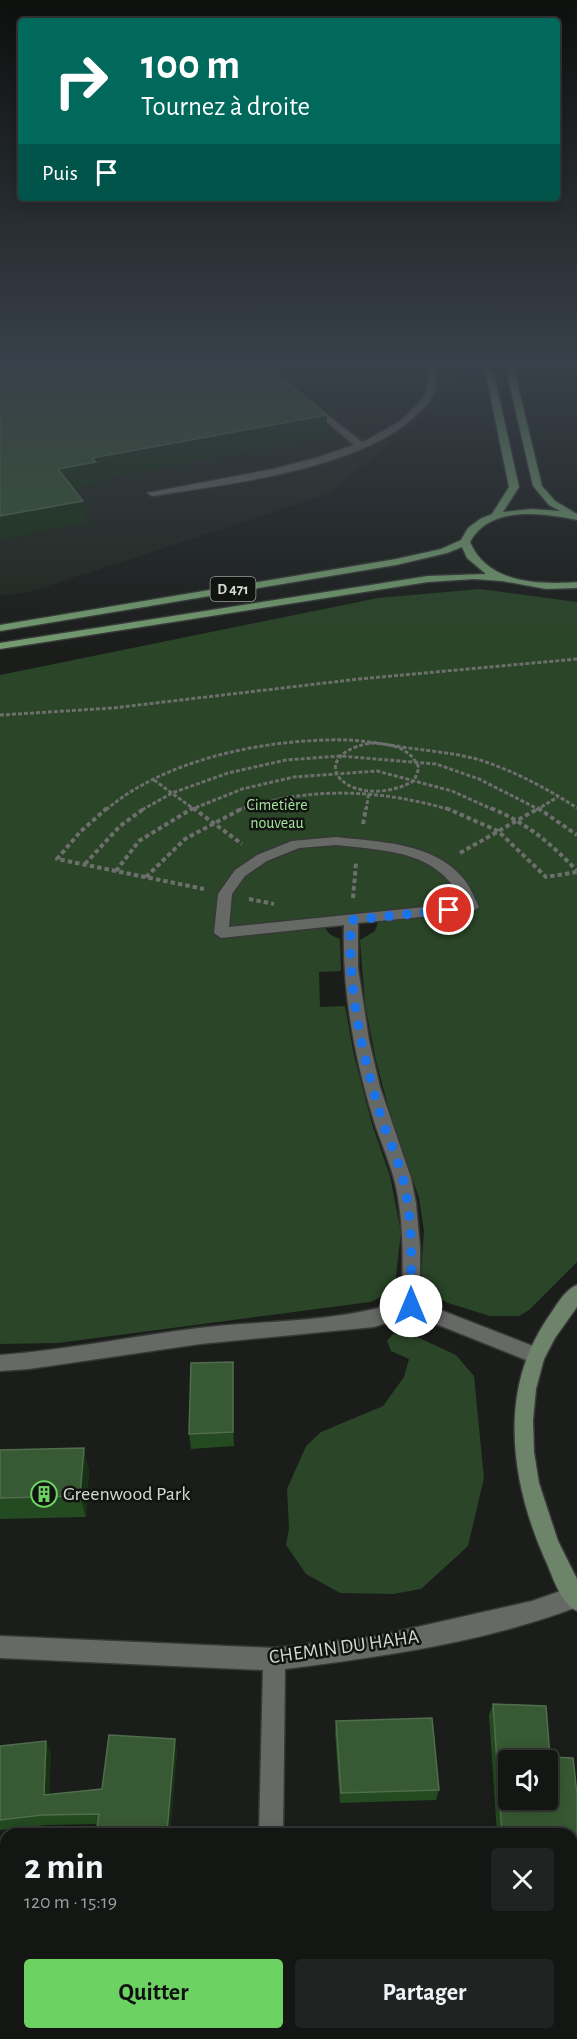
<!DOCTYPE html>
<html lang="fr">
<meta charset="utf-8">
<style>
body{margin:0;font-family:"Alegreya Sans",sans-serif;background:#212322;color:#f1f3f6;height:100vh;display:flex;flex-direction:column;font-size:22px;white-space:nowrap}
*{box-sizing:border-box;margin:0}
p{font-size:20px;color:#9d9fa0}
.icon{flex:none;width:33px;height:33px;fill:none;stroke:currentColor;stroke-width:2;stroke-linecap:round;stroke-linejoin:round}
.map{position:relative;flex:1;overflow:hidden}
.side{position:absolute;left:0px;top:1828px;width:578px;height:212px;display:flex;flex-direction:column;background:#141614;border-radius:18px 18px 0 0;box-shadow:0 3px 15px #0003,0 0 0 2px #333534}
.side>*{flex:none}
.top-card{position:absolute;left:18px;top:18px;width:542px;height:183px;border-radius:6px;box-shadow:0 3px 15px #0003,0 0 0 2px #333534;background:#00695c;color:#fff;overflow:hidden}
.buttons{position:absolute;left:498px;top:1750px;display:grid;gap:12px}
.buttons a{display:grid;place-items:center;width:60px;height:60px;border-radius:6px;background:#141614;box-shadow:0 3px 15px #0003,0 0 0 2px #333534;font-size:30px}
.pin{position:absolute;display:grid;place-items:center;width:51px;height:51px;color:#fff;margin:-26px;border:3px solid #fff;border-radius:50%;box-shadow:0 2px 6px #0007}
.me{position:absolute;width:66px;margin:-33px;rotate:0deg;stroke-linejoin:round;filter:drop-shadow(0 0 4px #0008)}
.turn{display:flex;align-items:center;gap:21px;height:126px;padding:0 24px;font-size:27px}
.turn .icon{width:78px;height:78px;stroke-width:2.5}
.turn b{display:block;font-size:42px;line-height:51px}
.then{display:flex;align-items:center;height:57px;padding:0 24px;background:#0003;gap:12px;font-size:22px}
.round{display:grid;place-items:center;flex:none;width:63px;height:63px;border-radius:6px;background:#212322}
.head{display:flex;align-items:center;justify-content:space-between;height:102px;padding:0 24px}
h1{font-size:36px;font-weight:700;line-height:45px}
.primary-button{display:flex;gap:12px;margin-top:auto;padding:12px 24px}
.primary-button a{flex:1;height:69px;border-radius:6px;background:#6cd362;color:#111;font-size:24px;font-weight:700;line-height:69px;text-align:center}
.primary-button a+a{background:#212322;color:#f1f3f6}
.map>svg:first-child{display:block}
.built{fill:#20271f}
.green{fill:#2a4527}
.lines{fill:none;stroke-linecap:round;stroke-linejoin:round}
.lane-casing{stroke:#373937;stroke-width:3}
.street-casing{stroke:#373937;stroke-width:3}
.secondary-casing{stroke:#373937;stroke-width:3}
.primary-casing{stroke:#373937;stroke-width:3}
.path-far2{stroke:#6c6f6c;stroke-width:2;stroke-dasharray:3 1.5;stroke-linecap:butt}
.path-far1{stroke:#6c6f6c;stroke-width:3;stroke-dasharray:4 2;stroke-linecap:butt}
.path{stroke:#6c6f6c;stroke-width:4;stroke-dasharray:4.5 3;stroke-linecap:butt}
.lane{fill:#666965;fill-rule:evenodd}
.street{fill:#666965;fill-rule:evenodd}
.secondary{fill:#6d836a;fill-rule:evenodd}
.primary{fill:#749d6f;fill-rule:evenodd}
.wall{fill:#234a20}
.shaded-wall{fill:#183115}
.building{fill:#375933;stroke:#506d4d;stroke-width:1.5;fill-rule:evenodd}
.route{stroke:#1a73e8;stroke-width:10;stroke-dasharray:0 18}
.labels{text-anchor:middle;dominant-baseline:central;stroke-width:5;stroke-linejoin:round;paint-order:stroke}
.shield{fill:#111411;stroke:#9b9d9b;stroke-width:1.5}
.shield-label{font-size:15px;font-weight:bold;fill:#d6d8d6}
.park-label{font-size:16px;fill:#a3e39b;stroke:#111411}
.near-poi-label{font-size:20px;fill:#d6d8d6;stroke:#111411;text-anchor:start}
.near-street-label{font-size:20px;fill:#d6d8d6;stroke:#111411}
</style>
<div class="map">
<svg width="577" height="2039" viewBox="0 0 577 2039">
<rect width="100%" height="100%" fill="#1a1d1a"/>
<path class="built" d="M0,365H458L450,395L328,494L30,592L0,596Z"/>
<path class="green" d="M480,589L577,602V1262L529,1310L519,1316H490L448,1303L429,1293L421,1273L424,1231L419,1198L391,1117L376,1061L365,1004L360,940L375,931L380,917L323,923C326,932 331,936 340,939L341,971L319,972L320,1007L345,1006L354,1055L372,1124L390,1176L401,1232L395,1285L386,1295L370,1302L58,1343L0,1344V675L378,598Z
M393,1334H411L456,1355L474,1376L484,1478L468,1546L421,1589L393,1594L340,1593L306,1574L286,1545L289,1528L287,1489L306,1446L321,1432L383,1406L404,1377L409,1359L391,1351L387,1341Z"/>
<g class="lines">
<g class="lane-casing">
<path id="lane" d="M430,365H438C436,374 437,388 432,397C430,402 424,407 420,411C367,469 228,484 152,496L147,493L273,469L319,457L354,445L309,407V403H312L362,442L365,441L402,420L425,396Z
M336,837C379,842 432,842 463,878C470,886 474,897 479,907L472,912L358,923V968L369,1040L380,1087L411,1178L416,1203L420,1247V1302L543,1350L545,1356L543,1362L536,1364L411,1314L374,1327L200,1344L29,1369L0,1371V1355C67,1350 133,1336 199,1328C266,1320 338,1323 402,1301C403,1263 404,1225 396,1187C391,1164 380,1141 373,1118C354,1055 342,991 344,925L221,938L214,933L218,894L235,870L257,855L292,841ZM336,845C387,851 439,850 463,903L229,927L232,894L245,876L267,861L299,848Z"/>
</g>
<g class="street-casing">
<path id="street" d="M575,1586L577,1587V1607C486,1642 381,1657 285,1669L283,1834H259L263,1670L0,1658V1636L274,1648L377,1636L532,1601Z
M158,2034H184L182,2039H156Z
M435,2034H467L469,2039H437Z"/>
</g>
<g class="secondary-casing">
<path id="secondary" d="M577,1285V1307L555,1338L544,1359L536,1389L533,1420L534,1452L539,1483L558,1541L577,1579V1611C562,1604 554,1581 548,1566C512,1488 496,1394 547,1319C555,1308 564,1290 577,1285Z"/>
</g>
<g class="primary-casing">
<path id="primary" d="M484,365H492L519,487L503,512L531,509L560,511L549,505L533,486L505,365H513L542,486L555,501L577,514V520C542,513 490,505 470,542C487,583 538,585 577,582V588L546,589L502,581L474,579L428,582L0,649V643L428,576L486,574L467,558L462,547L447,553L396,565L0,631V625L396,559L441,549L461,540L468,528L480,519L492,514L509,487Z"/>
</g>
<path class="path-far2" d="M573,365L577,374"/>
<path class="path-far1" d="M0,715L113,708L359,679L577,659
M370,743C391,744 410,747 419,768L414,781C351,814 298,758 370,743Z
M154,780L195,810
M106,810C166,758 270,738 348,740C371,741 393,746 416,749C438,752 461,754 483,761C516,772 548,789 577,808
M142,810L172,793L228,773L286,760L340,756L436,764L479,779L540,810
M190,810L242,789L294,777L377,771L452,791L494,810
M238,810C310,786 379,789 451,810
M366,810L369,792
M536,810L558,797"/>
<path class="path" d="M107,808L80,832L57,859L204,889
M193,808L242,844
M446,808L498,831L546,877L577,872
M491,808C526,823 551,843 577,871
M538,808L577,835
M363,824L366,808
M460,853L539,808
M85,864L120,826L145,808
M116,871L139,841L193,808
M146,877L185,839L243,808
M353,898L356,863
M249,899L274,904"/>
<use href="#lane" class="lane"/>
<use href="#street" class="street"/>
<use href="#secondary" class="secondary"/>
<use href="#primary" class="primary"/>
</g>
<path class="wall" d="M234,1377V1446L191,1449L189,1434Z
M0,1450L89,1469L86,1517L0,1519Z
M493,1704L550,1757L577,1794V1877H572V1834H497L489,1715Z
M336,1721L439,1790L436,1800L340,1803L335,1732Z
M0,1746L51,1752L49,1795L102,1789L177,1749L170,1834H96L97,1824L47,1825L0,1830Z"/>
<path class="shaded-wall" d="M327,415V436L98,480V484L61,491L58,469L92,458Z
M83,501L85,523L0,540V516Z
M233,1362L234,1377V1446L233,1432Z
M84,1448L89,1469L86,1517L80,1496Z
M175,1739L177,1749L170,1834H168L167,1832Z
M46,1741L51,1752L48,1805L44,1795Z
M34,2034H39V2039H33Z"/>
<path class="building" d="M0,365H266L327,415L92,458L96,462L58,469L83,501L0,516Z
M233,1362V1432L189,1434L191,1363Z
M84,1448L80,1496L0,1498V1450Z
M493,1704L546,1706L550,1757L573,1758L577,1794V1868H572V1834H502ZM508,1761H548V1800H508Z
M432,1718L439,1790L341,1793L336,1721Z
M109,1735L175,1739L167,1832L153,1829L152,1834H96L99,1814L42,1815L0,1820V1746L46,1741L44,1795L102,1789Z
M0,1901H6V2034H34L33,2039H0Z"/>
<linearGradient id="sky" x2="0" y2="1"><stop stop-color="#0e100e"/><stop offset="0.56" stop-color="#384049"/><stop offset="1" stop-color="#384049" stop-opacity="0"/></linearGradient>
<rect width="577" height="650" fill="url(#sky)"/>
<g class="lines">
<path class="route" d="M411,1306C411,1266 413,1227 405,1188C400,1161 386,1136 379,1110C361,1050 347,983 351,920L449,910"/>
</g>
<defs>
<g id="building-ring" transform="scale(1.35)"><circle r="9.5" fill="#111411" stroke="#6cd362" stroke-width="1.5"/><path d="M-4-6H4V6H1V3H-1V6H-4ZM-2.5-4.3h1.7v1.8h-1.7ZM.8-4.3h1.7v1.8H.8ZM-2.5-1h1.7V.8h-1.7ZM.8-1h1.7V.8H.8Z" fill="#6cd362"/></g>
</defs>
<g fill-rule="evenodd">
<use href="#building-ring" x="44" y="1494"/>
</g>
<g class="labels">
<rect class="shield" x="210.5" y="577" width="45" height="24" rx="4.5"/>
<g class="shield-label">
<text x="233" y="589">D 471</text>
</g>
<g class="park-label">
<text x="277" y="805">Cimetière<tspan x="277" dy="18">nouveau</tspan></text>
</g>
<g class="near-poi-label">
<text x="63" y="1494">Greenwood Park</text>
</g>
<g class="near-street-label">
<text transform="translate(344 1647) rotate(-8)">CHEMIN DU HAHA</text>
</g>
</g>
</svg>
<div class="buttons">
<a><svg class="icon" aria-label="sound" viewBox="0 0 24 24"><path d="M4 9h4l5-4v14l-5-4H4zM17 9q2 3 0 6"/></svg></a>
</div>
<div class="pin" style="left:449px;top:910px;background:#d93025"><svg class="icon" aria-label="arrive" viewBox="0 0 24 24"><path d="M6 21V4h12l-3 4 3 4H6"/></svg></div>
<svg class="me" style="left:411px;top:1306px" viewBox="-20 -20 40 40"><circle r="19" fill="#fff"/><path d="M0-13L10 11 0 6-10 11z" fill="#1a73e8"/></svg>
<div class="top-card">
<div class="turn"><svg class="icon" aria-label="right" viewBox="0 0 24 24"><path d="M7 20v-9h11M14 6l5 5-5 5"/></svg><div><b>100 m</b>Tournez à droite</div></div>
<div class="then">Puis<svg class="icon" aria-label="arrive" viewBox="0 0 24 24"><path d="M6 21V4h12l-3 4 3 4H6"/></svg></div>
</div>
<section class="side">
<div class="head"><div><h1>2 min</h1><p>120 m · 15:19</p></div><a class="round"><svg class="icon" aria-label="close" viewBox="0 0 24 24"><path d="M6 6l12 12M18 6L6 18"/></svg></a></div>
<div class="primary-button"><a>Quitter</a><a>Partager</a></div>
</section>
</div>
